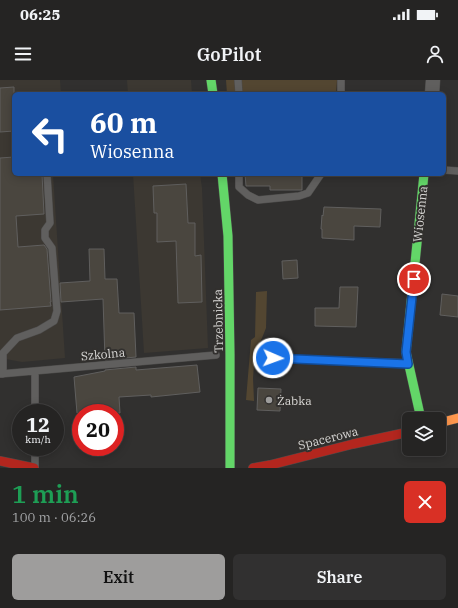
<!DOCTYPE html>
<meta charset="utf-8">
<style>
body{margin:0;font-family:"IBM Plex Serif",serif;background:#313030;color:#f1f3f6;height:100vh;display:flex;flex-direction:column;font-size:15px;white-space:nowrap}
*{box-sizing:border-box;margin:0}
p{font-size:13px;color:#a3a4a6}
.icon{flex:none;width:22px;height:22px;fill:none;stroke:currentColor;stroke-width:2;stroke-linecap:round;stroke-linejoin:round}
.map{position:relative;height:388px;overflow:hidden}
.side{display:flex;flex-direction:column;background:#252423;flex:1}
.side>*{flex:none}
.guide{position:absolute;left:12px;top:12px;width:434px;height:84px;border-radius:6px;box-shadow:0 2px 10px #0003,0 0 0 1px #424141;background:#1a4fa0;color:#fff;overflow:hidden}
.tools{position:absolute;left:402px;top:332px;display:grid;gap:8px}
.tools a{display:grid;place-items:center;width:44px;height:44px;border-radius:6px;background:#252423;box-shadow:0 2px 10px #0003,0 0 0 1px #424141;font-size:20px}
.speed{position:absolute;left:12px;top:324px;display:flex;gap:8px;font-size:20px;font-weight:700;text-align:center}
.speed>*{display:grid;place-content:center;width:52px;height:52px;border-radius:50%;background:#252423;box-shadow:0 2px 10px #0003,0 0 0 1px #424141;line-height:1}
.speed small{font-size:10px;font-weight:400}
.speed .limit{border:6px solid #d22;background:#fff;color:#111}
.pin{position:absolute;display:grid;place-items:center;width:34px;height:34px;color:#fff;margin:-17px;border:2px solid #fff;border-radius:50%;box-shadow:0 1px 4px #0007}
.me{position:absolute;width:44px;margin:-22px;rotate:92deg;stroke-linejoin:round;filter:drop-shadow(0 0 3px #0008)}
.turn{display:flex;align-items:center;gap:14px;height:84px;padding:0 12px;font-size:18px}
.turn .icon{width:52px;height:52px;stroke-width:2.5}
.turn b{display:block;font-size:28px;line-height:34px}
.round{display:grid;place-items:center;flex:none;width:42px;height:42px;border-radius:6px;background:#313030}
.summary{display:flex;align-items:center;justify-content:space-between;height:68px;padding:0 12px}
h1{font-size:24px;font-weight:600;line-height:30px;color:#1e9e55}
.primary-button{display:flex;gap:8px;margin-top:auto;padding:8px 12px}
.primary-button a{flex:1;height:46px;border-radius:6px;background:#9e9d9c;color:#111;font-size:16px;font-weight:600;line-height:46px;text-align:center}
.primary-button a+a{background:#313030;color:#f1f3f6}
.status{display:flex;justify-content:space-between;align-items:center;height:28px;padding:0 20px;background:#252423;direction:ltr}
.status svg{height:11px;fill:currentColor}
header{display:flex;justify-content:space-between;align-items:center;height:52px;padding:0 12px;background:#252423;font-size:18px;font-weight:600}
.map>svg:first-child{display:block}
.built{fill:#3c3832}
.green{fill:#534631}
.building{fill:#4a463f;stroke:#605f5e}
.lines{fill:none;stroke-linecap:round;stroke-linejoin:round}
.lane-casing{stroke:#4c4b4a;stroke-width:8}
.street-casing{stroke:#4c4b4a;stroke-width:15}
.fast-casing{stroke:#4c4b4a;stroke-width:10}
.slow-casing{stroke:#4c4b4a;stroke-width:10}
.jam-casing{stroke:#4c4b4a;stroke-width:10}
.lane{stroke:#605f5e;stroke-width:7}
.street{stroke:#605f5e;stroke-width:14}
.fast{stroke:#63d668;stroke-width:9}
.slow{stroke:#ff974d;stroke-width:9}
.jam{stroke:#b3261e;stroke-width:9}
.route-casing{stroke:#114b97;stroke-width:10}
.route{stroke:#1a73e8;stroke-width:7}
.poi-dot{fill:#9e9d9c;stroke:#32302e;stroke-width:1.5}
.labels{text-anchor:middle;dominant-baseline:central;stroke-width:4;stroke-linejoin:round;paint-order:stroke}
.street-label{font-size:12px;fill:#d9d8d6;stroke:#32302e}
.poi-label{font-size:12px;fill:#d9d8d6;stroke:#32302e;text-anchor:start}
</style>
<div class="status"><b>06:25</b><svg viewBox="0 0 49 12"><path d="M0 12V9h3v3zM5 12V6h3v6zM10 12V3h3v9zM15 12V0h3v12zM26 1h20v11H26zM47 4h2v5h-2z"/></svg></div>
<header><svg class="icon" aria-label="menu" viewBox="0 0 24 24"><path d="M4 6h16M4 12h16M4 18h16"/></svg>GoPilot<svg class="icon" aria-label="person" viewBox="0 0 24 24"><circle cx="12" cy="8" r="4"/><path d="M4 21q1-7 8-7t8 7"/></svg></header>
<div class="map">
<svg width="458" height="388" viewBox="0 0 458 388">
<rect width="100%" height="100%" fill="#31302f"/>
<path class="built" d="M0,0H60L61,14H14V94H53L65,278L22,282L0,278Z
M127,0H191L192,14H128Z
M133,94H200L202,108L208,268L144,273Z"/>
<path class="green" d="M226,0H337L336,14H227Z
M267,211L266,248L262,258L255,271L253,298L254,321L246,320L251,260L255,257L256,212Z"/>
<path class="building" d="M14,7V51L0,52V8Z
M14,77V94H42L44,134L16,136L18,167L44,165L47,169L51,222H50L51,226L0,230V78Z
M245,94H302V110H270V106H246Z
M186,104L188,143H195V176L201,175L202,222L178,223L176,161L157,162V133H154L153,106Z
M324,127L381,129L380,147L354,146V160L322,158V149H321L322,135L323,136Z
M89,169H104L105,199H117L119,233H134L136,277L105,280L103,219L61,222L60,203L90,201Z
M297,180L298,198L283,199L282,181Z
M340,207H358L356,247L315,246V228H339Z
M442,214L458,216V237L440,235Z
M197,285L200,312L151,317V315L119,317L120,333H77L74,297L105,291V290L136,287V290Z
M258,308L281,309L280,331L257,330Z"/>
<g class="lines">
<g class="lane-casing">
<path id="lane" d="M238,0L239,14
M341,14V0
M444,90L458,91
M239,94V107L248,115L258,120L299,116L308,113L321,94
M273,278L406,283
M35,291V333
M0,294L216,275
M3,294V273L17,258L39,250L54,241L57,231L52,168L45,158V150L50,143L47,94
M35,367V387"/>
</g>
<g class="street-casing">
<path id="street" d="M432,14L433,0"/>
</g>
<g class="fast-casing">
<path id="fast" d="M211,0L213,14
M222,94L228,156L230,274V388
M421,339L406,272L424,94"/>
</g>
<g class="slow-casing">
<path id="slow" d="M439,343L458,338"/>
</g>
<g class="jam-casing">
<path id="jam" d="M0,381L34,388
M253,388L270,385L353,364L409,352"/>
</g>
<use href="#lane" class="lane"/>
<use href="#street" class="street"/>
<use href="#fast" class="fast"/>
<use href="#slow" class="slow"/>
<use href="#jam" class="jam"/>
</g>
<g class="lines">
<g class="route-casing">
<path id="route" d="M273,278L408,284L406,272L414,199"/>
</g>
<use href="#route" class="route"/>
</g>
<circle class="poi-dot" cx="269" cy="320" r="4"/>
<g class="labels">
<g class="street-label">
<text transform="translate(420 134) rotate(-84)">Wiosenna</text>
<text transform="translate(218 241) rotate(-91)">Trzebnicka</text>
<text transform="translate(103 274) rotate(-5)">Szkolna</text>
<text transform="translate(328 358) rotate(-14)">Spacerowa</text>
</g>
<g class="poi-label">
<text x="277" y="320">Żabka</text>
</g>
</g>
</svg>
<div class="tools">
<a><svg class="icon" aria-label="layers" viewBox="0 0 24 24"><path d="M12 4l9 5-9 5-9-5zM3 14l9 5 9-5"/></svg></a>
</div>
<div class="speed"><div>12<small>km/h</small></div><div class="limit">20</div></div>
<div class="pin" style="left:414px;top:199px;background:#d93025"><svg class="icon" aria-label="arrive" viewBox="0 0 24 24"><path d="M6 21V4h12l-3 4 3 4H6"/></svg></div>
<svg class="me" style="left:273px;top:278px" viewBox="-20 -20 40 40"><circle r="17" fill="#1a73e8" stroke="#fff" stroke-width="3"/><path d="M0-11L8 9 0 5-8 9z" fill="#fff"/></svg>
<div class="guide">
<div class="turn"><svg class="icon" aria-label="left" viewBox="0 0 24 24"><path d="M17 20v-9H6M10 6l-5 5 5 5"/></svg><div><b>60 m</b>Wiosenna</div></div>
</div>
</div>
<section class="side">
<div class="summary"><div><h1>1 min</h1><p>100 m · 06:26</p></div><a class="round" style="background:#d93025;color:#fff"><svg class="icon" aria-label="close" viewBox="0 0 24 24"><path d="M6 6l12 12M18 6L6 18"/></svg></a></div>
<div class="primary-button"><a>Exit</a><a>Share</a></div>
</section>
